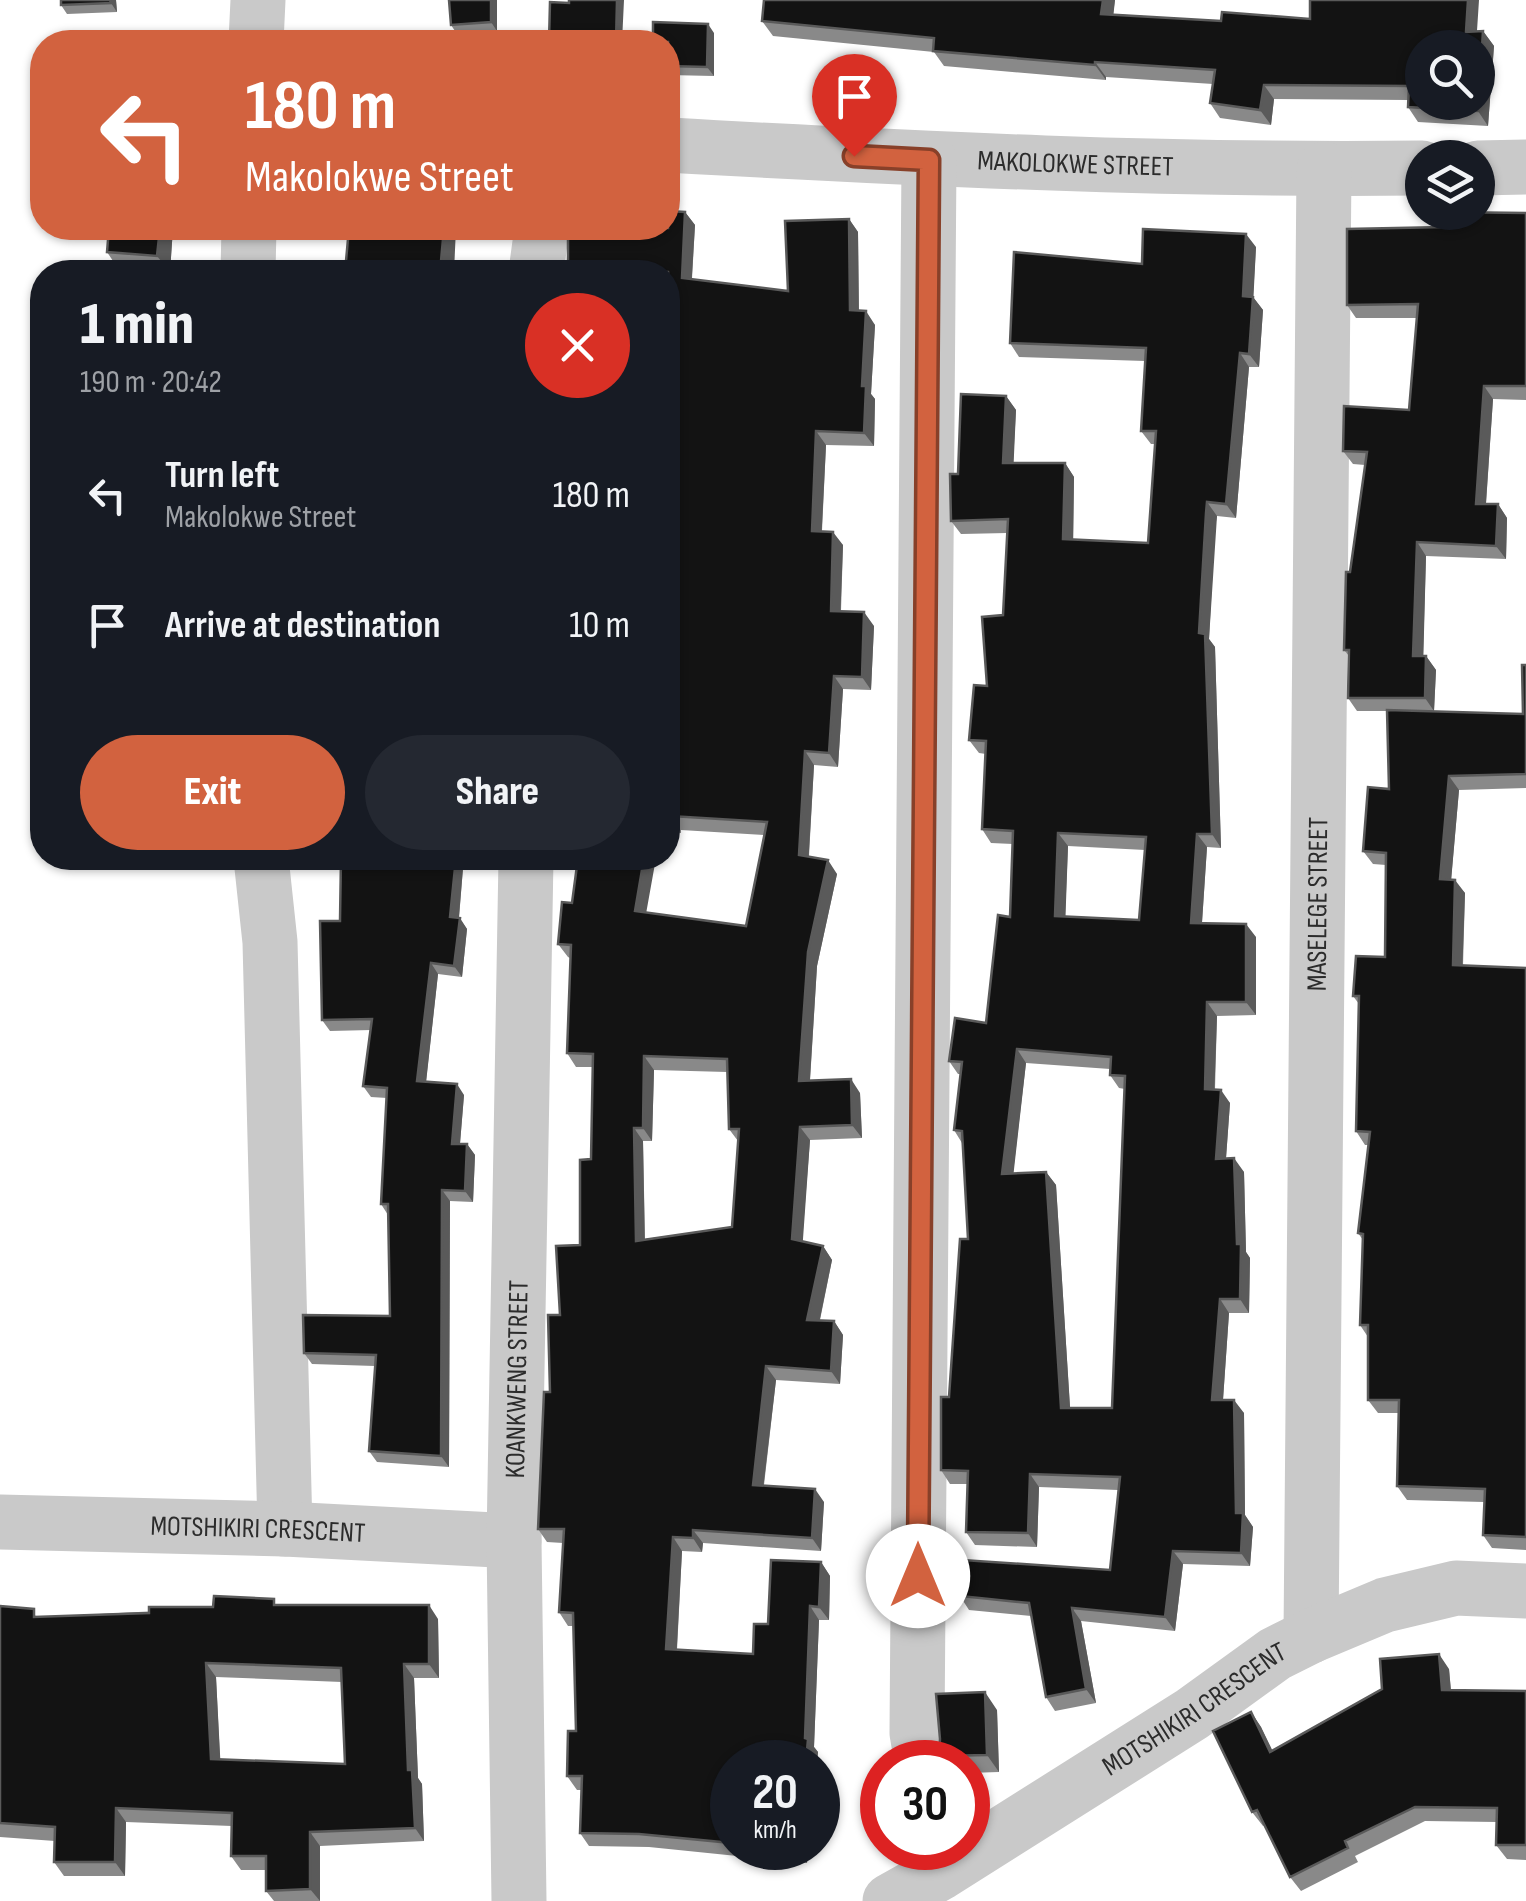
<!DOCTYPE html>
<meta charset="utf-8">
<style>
body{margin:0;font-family:"Sofia Sans Condensed",sans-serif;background:#242831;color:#f1f3f6;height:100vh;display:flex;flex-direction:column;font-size:38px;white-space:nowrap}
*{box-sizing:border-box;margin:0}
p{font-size:32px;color:#9ea1a6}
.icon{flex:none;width:55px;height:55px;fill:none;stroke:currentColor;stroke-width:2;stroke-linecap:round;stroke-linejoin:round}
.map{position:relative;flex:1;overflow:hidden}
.side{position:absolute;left:30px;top:260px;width:650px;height:610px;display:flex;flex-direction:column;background:#171b24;border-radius:40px;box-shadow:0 2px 8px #0004}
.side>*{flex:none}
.guide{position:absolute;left:30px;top:30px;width:650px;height:210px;border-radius:40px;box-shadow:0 2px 8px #0004;background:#d2623f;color:#fff;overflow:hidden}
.controls{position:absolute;left:1405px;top:30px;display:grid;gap:20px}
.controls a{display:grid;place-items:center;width:90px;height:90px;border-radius:50%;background:#171b24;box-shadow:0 2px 8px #0004;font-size:50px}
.speed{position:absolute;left:710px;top:1740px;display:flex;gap:20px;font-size:50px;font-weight:700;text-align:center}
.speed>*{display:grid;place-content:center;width:130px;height:130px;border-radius:50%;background:#171b24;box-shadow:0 2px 8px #0004;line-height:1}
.speed small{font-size:25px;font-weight:400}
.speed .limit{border:15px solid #d22;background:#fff;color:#111}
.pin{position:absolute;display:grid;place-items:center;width:85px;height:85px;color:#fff;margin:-102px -42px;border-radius:50% 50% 50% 0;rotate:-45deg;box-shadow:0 0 10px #0007}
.pin .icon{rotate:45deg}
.me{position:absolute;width:110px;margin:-55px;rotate:0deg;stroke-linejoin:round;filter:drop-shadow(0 0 8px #0008)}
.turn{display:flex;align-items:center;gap:35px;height:210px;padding:0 50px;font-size:45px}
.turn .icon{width:130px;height:130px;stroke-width:2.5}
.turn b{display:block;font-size:70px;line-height:85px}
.round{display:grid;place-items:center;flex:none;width:105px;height:105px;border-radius:52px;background:#242831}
.overview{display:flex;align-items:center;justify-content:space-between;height:170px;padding:0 50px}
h1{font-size:60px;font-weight:800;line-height:75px}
.action{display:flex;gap:20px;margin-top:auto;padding:20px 50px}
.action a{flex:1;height:115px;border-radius:60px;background:#d2623f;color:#fff;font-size:40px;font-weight:800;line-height:115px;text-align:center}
.action a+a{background:#242831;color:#f1f3f6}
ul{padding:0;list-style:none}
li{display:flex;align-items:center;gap:30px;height:130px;padding:0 50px}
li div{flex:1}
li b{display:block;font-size:38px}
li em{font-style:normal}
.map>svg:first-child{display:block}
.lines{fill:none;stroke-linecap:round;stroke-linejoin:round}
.minor{stroke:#c9c9c9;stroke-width:55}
.wall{fill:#898989;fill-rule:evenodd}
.shaded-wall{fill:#5a5a5a}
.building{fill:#131313;stroke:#5a5a5a;stroke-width:2.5;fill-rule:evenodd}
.route-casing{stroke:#884029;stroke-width:25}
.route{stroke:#d2623f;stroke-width:18}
.labels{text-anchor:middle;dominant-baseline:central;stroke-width:10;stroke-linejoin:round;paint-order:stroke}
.street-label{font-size:28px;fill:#2c2c2c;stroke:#fff}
</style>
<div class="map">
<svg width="1526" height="1901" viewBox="0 0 1526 1901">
<rect width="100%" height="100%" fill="#fff"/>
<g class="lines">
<g class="minor">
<path d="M256,42L258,0"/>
<path id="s1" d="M668,145C919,159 1171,171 1422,168"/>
<path d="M1478,168L1526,167"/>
<path d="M248,272L249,228"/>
<path d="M536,272L542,228"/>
<path d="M261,858L270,942L285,1529"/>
<path id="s2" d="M0,1522L285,1529L514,1541"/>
<path id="s3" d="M1311,1636L1324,169"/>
<path d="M922,1762L917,1733L929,160"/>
<path id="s4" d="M519,1901L514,1541L526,858"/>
<path id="s5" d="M890,1901L940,1873L1192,1714L1275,1654L1311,1636L1385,1605L1456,1588L1526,1591"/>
</g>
</g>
<path class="wall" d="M61,0H116L117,12L67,14L61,5Z
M497,0V31L457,34L451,25Z
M764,0H1115L1113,14L1221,21L1310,19L1483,31L1494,46L1488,126L1418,122L1408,107V100L1274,99L1271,125L1220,118L1210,103L1213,84L1106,77V80L944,66L934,52L773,36L762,21Z
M714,33V76L668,75V42Z
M685,212L695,225L692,279L788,291L849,219L858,232L859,311L875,325L871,394L875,399L874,446L826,445L822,531L843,545L841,611L874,626L871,690L843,689L838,767L814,765L809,856L837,874L817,966L810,1081L860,1093L862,1138L810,1140L802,1242L823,1246L832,1260L820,1320L834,1321L843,1335L840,1384L776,1380L764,1485L824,1502L821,1551L703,1543L702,1552L682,1551L677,1650L753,1654L768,1624L821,1562L830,1576L829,1620H819L814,1747L818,1752L817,1762H732V1848H808L807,1863L649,1847L589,1846L580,1833L581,1790H577L567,1776L576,1731L573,1626H568L559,1612L563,1543L547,1542L538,1529L550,1392L560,1315L580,1245L591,1159L593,1067H576L567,1053L570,958L568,957L558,944L572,903L746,926L764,835L681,830V833L668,832V228ZM654,1070L727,1072L729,1129L738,1141L732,1227L645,1239L643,1141H652Z
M1526,213V400L1493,399L1486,504H1498L1507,518L1506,559L1426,556L1423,656H1426L1436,670L1434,711L1523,714L1526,665V788L1459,790L1451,880L1465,893L1463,966L1526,968V1550L1492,1548L1483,1535L1484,1502L1407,1500L1397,1486L1399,1413H1378L1368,1400V1337L1360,1325L1363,1240L1358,1233L1369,1145H1365L1356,1131L1359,1004L1353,996L1385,957L1386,865L1373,864L1363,851L1389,789L1387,711H1357L1348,698L1349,656L1344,650L1350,572L1365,465L1353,464L1343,451L1409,410L1417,318H1356L1347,305L1445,227Z
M109,228H173L170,272L119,270L107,252Z
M1256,247L1253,297L1263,310L1259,367H1249L1236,518L1217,516L1215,527L1209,639L1215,647L1221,848L1207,847L1202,923L1256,937V1015L1217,1016L1215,1089L1230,1103L1226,1158L1244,1172L1246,1252L1250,1258L1249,1313H1229L1223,1400L1244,1413L1245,1515L1253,1527L1250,1566L1183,1564L1175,1631L1081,1621L1096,1703L1055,1711L1046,1697L1031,1616L969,1610L960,1596L1110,1570L1118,1490L1039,1487L1037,1547L975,1545L966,1532L967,1484H950L941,1470L968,1239L962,1143L954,1130L960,1074H958L949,1061L986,1023L1010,917L1013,844L991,843L982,829L986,754L979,753L969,740L987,686L1003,615L1007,533L961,534L951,521L958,474L1006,396L1016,410L1013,463H1065L1074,477L1073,540L1148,543L1155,444H1151L1141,431L1145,361L1019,357L1010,343L1142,264ZM1068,846L1145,850L1139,920L1065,917ZM1026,1063L1110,1069V1075L1119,1088L1125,1089L1112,1408H1070L1056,1185L1046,1172L1013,1173Z
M463,868L459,918L467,929L462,977L438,974L426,1081L464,1095L460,1144H467L475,1155L473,1202L450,1201L449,1467L377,1462L369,1451L375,1366L312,1364L304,1353L390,1316L388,1215L381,1204L387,1098L371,1097L363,1086L371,1030L330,1031L322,1020L340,921Z
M278,1605L438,1619L439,1678H414L418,1778L422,1784L424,1841L320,1846V1901H274L266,1891V1870H241L231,1856L232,1826L126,1822L125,1876H64L54,1862L55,1841L0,1837V1606L40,1617ZM216,1677L342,1682L345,1764L220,1759Z
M1449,1669L1451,1690L1526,1691V1860L1507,1859L1496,1845L1497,1822L1425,1821L1355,1856L1358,1862L1301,1891L1290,1877L1265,1825L1263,1826L1252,1812L1251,1712L1261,1727L1272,1751L1382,1689Z
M997,1710L999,1772L968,1773V1762H943L939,1756Z"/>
<path class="shaded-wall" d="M110,0H116L117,12L111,3Z
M491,0H497V31L491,22Z
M617,0H624L622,42H616Z
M1103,0H1115L1112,28L1101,14Z
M1468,0H1479L1476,46L1466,32Z
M708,24L714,33V76L707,67Z
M1483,31L1494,46L1488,126L1478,111Z
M1095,62L1106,77V80L1095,65Z
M1264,85L1274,99L1271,125L1260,110Z
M685,212L695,225L691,291L682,278Z
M849,219L858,232L859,324L850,310Z
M160,228H173L170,272L157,256Z
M444,228H456L454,272H440Z
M1246,234L1256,247L1253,306V297L1263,310L1259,367L1249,354L1243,296Z
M866,311L875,325L871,394L875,399L874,446L864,433L862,386Z
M1240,353L1249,367L1236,518L1226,504Z
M1484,386L1493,399L1485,517L1476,504Z
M1006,396L1016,410L1013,477L1003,463Z
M816,431L826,445L821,545L812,531Z
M1065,463L1074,477L1073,553L1063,539Z
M1207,502L1217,516L1209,639L1215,647L1221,848L1212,834L1199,633Z
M1498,504L1507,518L1506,559L1496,546Z
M833,532L843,545L840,624L831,611Z
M1417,542L1426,556L1423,670L1413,656Z
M864,612L874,626L871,690L862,677Z
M1426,656L1436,670L1434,711L1425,698Z
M834,676L843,689L838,767L829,753Z
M805,751L814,765L808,868L799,855Z
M1449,776L1459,790L1450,893L1440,879Z
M1058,833L1068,846L1065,930L1055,916Z
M1197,834L1207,847L1201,937L1191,923Z
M456,858L463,868L458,928L450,917Z
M644,858H656L644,925L635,911Z
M828,860L837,874L817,966L809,1094L799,1081L808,952Z
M1455,880L1465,893L1462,979L1453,965Z
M460,918L467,929L462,977L454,966Z
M1246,924L1256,937V1015L1246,1002Z
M431,963L438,974L425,1092L417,1081Z
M1207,1002L1217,1016L1214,1102L1205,1089Z
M1017,1049L1026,1063L1012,1187L1002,1174Z
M644,1056L654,1070L652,1141L643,1128Z
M851,1079L860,1093L862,1138L852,1125Z
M457,1084L464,1095L459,1155L452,1144Z
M1221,1090L1230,1103L1225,1172L1216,1159Z
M800,1127L810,1140L802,1253L792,1239Z
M634,1128L643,1141L645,1254L636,1241Z
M467,1144L475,1155L473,1202L465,1191Z
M1234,1158L1244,1172L1246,1252L1250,1258L1249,1313L1240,1299Z
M1046,1172L1056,1185L1071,1422L1061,1408Z
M442,1190L450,1201L449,1467L441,1456Z
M823,1246L832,1260L817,1333L807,1320Z
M1220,1299L1229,1313L1222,1414L1212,1400Z
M834,1321L843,1335L840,1384L831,1371Z
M766,1366L776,1380L762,1498L753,1485Z
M1234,1400L1244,1413L1245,1515L1253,1527L1250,1566L1241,1553L1236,1513Z
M1030,1474L1039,1487L1037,1547L1028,1533Z
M815,1489L824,1502L821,1551L812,1538Z
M693,1530L703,1543L702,1552L693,1538Z
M673,1537L682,1551L676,1663L666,1649Z
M1173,1551L1183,1564L1175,1631L1165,1617Z
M821,1562L830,1576L829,1620L819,1607Z
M429,1605L438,1619L439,1678L429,1664Z
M810,1606L819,1620L814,1747L818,1752L817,1762H806L805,1738Z
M1072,1608L1081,1621L1096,1703L1086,1689Z
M1439,1654L1449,1669L1452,1704L1442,1690Z
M206,1663L216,1677L221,1773L211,1759Z
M404,1664L414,1678L418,1778L422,1784L424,1841L415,1828L408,1770Z
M985,1692L997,1710L999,1772L987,1755Z
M1251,1712L1261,1727L1280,1766L1270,1752Z
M116,1808L126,1822L125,1876L115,1862Z
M310,1832L320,1846V1901L310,1889Z
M798,1848H808L807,1863L797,1849Z"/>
<path class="building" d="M61,0H110L111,3L61,5Z
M449,0H491V22L451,25Z
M569,0H617L616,42H549L550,2L569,3Z
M764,0H1103L1101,14L1221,21L1222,12L1310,19V0H1468L1466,32L1483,31L1478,111L1408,107L1409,86L1264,85L1260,110L1210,103L1215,70L1095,62V65L933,51L934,38L762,21ZM1422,48H1478V102H1422Z
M653,22L708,24L707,67L668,66V42H653Z
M668,211L685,212L682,278L788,291L785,221L849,219L850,310L866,311L862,386H866L864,433L816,431L812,531L833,532L831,611L864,612L862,677L834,676L829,753L805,751L799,855L828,860L808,952L799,1081L851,1079L852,1125L800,1127L792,1239L823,1246L807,1320L834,1321L831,1371L766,1366L753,1485L815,1489L812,1538L693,1530V1538L673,1537L666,1649L753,1654L754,1624H768L771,1560L821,1562L819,1607L810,1606L805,1738L808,1739L806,1762H732V1843L639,1834L580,1833L582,1776H567L568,1731H576L573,1613L559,1612L564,1529H538L544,1392H550L548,1315H560L556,1246L580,1245V1160L591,1159L593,1054L567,1053L571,945L558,944L562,902L572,903L578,858H644L635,911L746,926L767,822L671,816V819H668V272H568V228H668ZM644,1056L727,1059L729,1129H739L732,1227L636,1241L634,1128H643Z
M1445,212L1526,213V386H1484L1476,504H1498L1496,546L1417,542L1413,656H1426L1425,698H1348L1349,650H1344L1346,572H1350L1367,452L1343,451L1344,406L1409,410L1418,304L1347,305V229L1445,227Z
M109,228H160L157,256L107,252Z
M349,228H444L440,272H345Z
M1143,229L1246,234L1243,296L1253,297L1249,354L1240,353L1226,504L1207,502L1206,513L1199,633L1205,634L1212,834H1197L1191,923L1246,924V1002H1207L1205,1089L1221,1090L1216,1159L1234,1158L1237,1244H1241L1240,1299H1220L1212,1400H1234L1236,1513H1243L1241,1553L1173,1551L1165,1617L1072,1608L1086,1689L1046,1697L1029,1603L960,1596L963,1560L1110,1570L1120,1477L1030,1474L1028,1533L966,1532L968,1471L941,1470V1397H949L960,1239H968L962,1131L954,1130L962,1062L949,1061L955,1018L986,1023L998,915L1010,917L1013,831L982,829L986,741L969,740L974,685L987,686L982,617L1003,615L1008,519L951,521L950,474H958L961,394L1006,396L1003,463H1065L1063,539L1148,543L1156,431H1141L1146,348L1010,343L1014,252L1142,264ZM1058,833L1146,837L1139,920L1055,916ZM1017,1049L1111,1057L1110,1075L1125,1076L1112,1408H1061L1046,1172L1002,1174Z
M1522,665H1526V774L1449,776L1440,879L1455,880L1453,965L1526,968V1537L1483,1535L1485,1489L1397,1486L1399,1400H1368V1325H1360L1363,1234L1358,1233L1370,1132L1356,1131L1359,996H1353L1356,956L1385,957L1386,853L1363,851L1368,787L1389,789L1387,710L1523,714Z
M341,858H456L450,917L460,918L454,966L431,963L417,1081L457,1084L452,1144H467L465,1191L442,1190L441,1456L369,1451L376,1355L304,1353L303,1315L390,1316L388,1204H381L387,1088L363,1086L372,1019L322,1020L320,921H340Z
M214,1596L274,1599V1605H429V1664H404L408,1770H412L415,1828L310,1832V1889L266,1891V1856H231L232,1813L116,1808L115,1862H54L55,1827L0,1823V1606L34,1609V1617L149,1613V1607H213ZM206,1663L341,1668L345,1764L211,1759Z
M1439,1654L1442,1690L1526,1691V1845H1496L1497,1808L1415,1807L1345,1841L1348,1848L1290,1877L1257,1810L1252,1812L1213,1731L1251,1712L1270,1752L1382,1689L1380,1659Z
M985,1692L987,1755L939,1756L940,1739L936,1694Z"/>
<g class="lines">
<g class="route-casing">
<path id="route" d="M854,156L929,160L918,1576"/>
</g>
<use href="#route" class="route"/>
</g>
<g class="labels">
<g class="street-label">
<text stroke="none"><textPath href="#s1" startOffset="408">MAKOLOKWE STREET</textPath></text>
<text stroke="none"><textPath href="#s3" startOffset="732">MASELEGE STREET</textPath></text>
<text stroke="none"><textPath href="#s4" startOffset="522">KOANKWENG STREET</textPath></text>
<text stroke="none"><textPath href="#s2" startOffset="258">MOTSHIKIRI CRESCENT</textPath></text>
<text stroke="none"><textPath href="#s5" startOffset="360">MOTSHIKIRI CRESCENT</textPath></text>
</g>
</g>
</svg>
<div class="controls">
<a><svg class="icon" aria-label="search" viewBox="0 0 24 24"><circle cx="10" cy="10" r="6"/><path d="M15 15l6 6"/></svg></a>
<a><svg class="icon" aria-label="layers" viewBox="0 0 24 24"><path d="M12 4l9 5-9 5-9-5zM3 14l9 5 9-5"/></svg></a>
</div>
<div class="speed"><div>20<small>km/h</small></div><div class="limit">30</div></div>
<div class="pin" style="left:854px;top:156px;background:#d93025"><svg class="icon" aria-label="arrive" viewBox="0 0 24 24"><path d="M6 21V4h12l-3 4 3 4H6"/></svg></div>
<svg class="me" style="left:918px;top:1576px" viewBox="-20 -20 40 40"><circle r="19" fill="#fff"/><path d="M0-13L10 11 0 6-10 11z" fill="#d2623f"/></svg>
<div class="guide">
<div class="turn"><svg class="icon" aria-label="left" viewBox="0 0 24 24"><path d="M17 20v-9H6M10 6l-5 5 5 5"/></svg><div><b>180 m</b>Makolokwe Street</div></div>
</div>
<section class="side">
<div class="overview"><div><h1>1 min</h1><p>190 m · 20:42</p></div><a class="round" style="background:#d93025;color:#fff"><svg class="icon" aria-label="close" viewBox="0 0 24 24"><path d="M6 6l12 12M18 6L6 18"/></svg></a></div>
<ul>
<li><svg class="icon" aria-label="left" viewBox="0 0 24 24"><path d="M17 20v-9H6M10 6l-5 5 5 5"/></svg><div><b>Turn left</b><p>Makolokwe Street</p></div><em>180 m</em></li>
<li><svg class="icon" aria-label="arrive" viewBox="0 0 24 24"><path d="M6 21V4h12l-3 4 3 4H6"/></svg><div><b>Arrive at destination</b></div><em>10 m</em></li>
</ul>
<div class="action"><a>Exit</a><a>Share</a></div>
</section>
</div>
